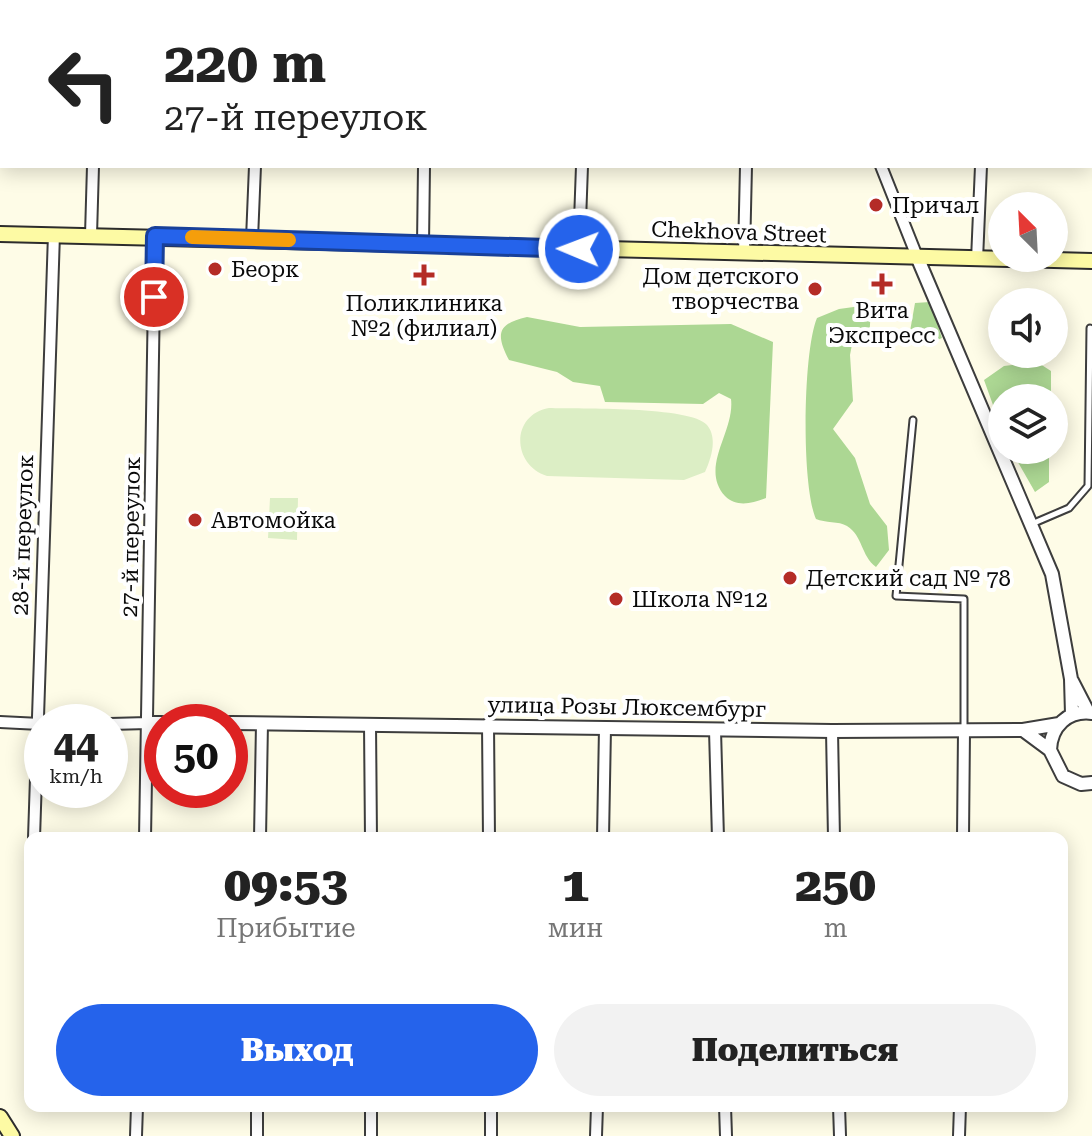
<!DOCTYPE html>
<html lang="ru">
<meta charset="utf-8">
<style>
body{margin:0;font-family:"Roboto Serif",serif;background:#f2f2f2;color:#222;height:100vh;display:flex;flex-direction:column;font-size:30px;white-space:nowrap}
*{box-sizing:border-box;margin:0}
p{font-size:26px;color:#767676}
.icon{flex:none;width:44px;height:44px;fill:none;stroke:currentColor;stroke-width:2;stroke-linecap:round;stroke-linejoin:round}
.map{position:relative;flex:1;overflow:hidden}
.side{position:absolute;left:24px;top:832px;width:1044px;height:280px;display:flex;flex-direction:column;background:#fff;border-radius:16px;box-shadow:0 4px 20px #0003}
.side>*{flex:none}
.guide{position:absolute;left:0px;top:0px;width:1092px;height:168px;box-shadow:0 4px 20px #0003;background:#fff;color:#222;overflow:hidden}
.needle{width:52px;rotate:336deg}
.fabs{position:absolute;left:988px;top:192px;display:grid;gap:16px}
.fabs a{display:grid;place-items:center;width:80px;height:80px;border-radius:50%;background:#fff;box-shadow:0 4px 20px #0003;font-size:40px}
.speed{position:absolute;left:24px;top:704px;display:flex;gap:16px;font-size:40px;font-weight:700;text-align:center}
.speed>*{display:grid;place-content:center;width:104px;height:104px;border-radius:50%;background:#fff;box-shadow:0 4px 20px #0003;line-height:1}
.speed small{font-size:20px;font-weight:400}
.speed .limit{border:12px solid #d22;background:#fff;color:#111}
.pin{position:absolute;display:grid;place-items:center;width:68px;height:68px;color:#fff;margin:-34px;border:4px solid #fff;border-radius:50%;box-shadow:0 2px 8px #0007}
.me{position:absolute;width:88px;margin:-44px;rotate:271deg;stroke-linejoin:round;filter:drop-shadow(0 0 6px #0008)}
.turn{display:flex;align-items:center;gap:28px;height:168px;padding:0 32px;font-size:36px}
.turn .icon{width:104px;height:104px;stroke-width:2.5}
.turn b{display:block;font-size:56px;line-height:68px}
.eta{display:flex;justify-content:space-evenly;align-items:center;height:136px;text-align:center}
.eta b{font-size:48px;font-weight:800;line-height:56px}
.action{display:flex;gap:16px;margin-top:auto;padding:16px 32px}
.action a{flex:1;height:92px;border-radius:48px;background:#2563eb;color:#fff;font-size:32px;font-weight:800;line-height:92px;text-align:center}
.action a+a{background:#f2f2f2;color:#222}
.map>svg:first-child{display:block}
.forest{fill:#acd793}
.pitch{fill:#dceec5}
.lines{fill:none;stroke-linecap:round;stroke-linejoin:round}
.service-casing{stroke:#3d3d3d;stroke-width:9}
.minor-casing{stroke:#3d3d3d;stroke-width:14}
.tertiary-casing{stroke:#3d3d3d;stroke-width:16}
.secondary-casing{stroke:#2c2c2c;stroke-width:18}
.service{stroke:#fff;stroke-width:5}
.minor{stroke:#fff;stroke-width:10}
.tertiary{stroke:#fff;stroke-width:12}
.secondary{stroke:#fdfaa4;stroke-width:14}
.route-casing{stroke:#184099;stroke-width:20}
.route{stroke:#2563eb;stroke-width:14}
.slow{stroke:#f59e0b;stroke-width:14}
.poi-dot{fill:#b42c27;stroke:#fff;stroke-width:3}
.labels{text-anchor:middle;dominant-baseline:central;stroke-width:8;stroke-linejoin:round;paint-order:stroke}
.poi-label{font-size:22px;fill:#0a0a0a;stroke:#fff;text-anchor:start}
.street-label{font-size:22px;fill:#0a0a0a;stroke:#fff}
</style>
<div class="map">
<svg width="1092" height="1136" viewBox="0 0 1092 1136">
<rect width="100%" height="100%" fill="#fefce7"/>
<path class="forest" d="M930,302L942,338L925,345L909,337L915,303Z
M861,306L871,307L869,342L853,339L850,355L853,401L833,429L855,458L870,504L887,526L889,550L876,567C861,556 863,536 847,526C839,521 825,523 816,519C801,485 803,351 817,318L839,309Z
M527,317L580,327L731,324L773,342L766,498C753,503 737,508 725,496C699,467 735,432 731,399L719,393L703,404L605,402L600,386L573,382L557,372L509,360C495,333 498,324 527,317Z
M1037,362L1051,371V398H1002V430L984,380L1004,366Z
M1011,450H1049V482L1035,492Z"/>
<path class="pitch" d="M549,408C578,409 691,406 707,425C718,438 711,459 705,472L684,480L547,476C512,465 510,415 549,408Z
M270,498H298L297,540L268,538Z"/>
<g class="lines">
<g class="service-casing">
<path id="service" d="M913,420L896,596L964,599V730
M1034,523L1069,508L1088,486L1090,328"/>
</g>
<g class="minor-casing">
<path id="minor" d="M815,0L816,2
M98,2V0
M261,2V0
M425,2V0
M587,2V0
M749,2V0
M868,2V0
M989,2V0
M0,3L2,4
M881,166L918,259
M91,235L93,166
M252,239L255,166
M423,244L424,166
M579,249L582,166
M744,254L746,166
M977,260L981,166
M0,722L40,724
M110,724L148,723
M370,724L371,838
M488,724L489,838
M715,730L718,838
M832,731L834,838
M34,838L54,234
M145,838L155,236
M260,838L262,723
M603,838L605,728
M963,838L964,731
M371,1106V1136
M491,1106V1136
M725,1106L726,1136
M839,1106L840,1136
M136,1136L137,1106
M257,1136V1106
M596,1136L597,1106
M959,1136L960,1106"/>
</g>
<g class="tertiary-casing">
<path id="tertiary" d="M918,259L1052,574L1071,679L1072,714
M1072,681L1088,712
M1092,713C1068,710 1051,726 1050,750L1063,776L1081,784L1092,783
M148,723H162
M230,723L832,731L1023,730L1059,724
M1023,730L1050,750"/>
</g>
<g class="secondary-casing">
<path id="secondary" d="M0,234L1092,261
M0,1117L12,1136"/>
</g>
<use href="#service" class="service"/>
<use href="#minor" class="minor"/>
<use href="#tertiary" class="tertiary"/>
<use href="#secondary" class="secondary"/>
</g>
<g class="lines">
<g class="route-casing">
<path id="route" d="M154,297L155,236L579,249"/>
</g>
<use href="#route" class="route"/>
<path class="slow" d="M192,237L289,240"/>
</g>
<g class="poi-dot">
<circle cx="876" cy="205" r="8"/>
<circle cx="215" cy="269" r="8"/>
<path d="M420 263h8v8h8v8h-8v8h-8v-8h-8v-8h8z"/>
<path d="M878 272h8v8h8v8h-8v8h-8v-8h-8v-8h8z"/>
<circle cx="815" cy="289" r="8"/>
<circle cx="195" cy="520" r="8"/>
<circle cx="790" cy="578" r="8"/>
<circle cx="616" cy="599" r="8"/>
</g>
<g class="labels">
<g class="poi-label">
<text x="892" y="205">Причал</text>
<text x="231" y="269">Беорк</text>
<text x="799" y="276" text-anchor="end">Дом детского<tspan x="799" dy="25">творчества</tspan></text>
<text x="424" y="303" text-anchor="middle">Поликлиника<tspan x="424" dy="25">№2 (филиал)</tspan></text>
<text x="882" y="310" text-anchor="middle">Вита<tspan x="882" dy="25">Экспресс</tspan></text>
<text x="211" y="520">Автомойка</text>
<text x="806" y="578">Детский сад № 78</text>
<text x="632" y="599">Школа №12</text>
</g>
<g class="street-label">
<text transform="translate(739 232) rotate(2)">Chekhova Street</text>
<text transform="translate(23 535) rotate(-88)">28-й переулок</text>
<text transform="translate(131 537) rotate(-89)">27-й переулок</text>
<text transform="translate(627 707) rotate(1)">улица Розы Люксембург</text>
</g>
</g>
</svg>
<div class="fabs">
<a><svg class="needle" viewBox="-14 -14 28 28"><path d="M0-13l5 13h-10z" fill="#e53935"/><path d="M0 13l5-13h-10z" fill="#767676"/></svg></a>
<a><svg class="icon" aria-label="sound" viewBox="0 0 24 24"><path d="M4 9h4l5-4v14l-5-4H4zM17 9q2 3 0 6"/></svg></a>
<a><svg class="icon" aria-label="layers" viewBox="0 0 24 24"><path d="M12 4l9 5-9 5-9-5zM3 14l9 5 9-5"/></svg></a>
</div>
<div class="speed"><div>44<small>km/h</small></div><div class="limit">50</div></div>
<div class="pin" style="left:154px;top:297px;background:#d93025"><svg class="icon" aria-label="arrive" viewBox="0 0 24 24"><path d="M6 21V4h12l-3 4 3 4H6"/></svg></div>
<svg class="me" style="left:579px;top:249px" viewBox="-20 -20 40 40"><circle r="17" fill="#2563eb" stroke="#fff" stroke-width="3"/><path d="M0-11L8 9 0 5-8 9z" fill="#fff"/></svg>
<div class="guide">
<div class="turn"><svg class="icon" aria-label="left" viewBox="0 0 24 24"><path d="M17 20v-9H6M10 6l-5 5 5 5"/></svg><div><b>220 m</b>27-й переулок</div></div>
</div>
<section class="side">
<div class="eta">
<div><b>09:53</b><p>Прибытие</p></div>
<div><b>1</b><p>мин</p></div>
<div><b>250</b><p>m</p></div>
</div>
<div class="action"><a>Выход</a><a>Поделиться</a></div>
</section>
</div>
